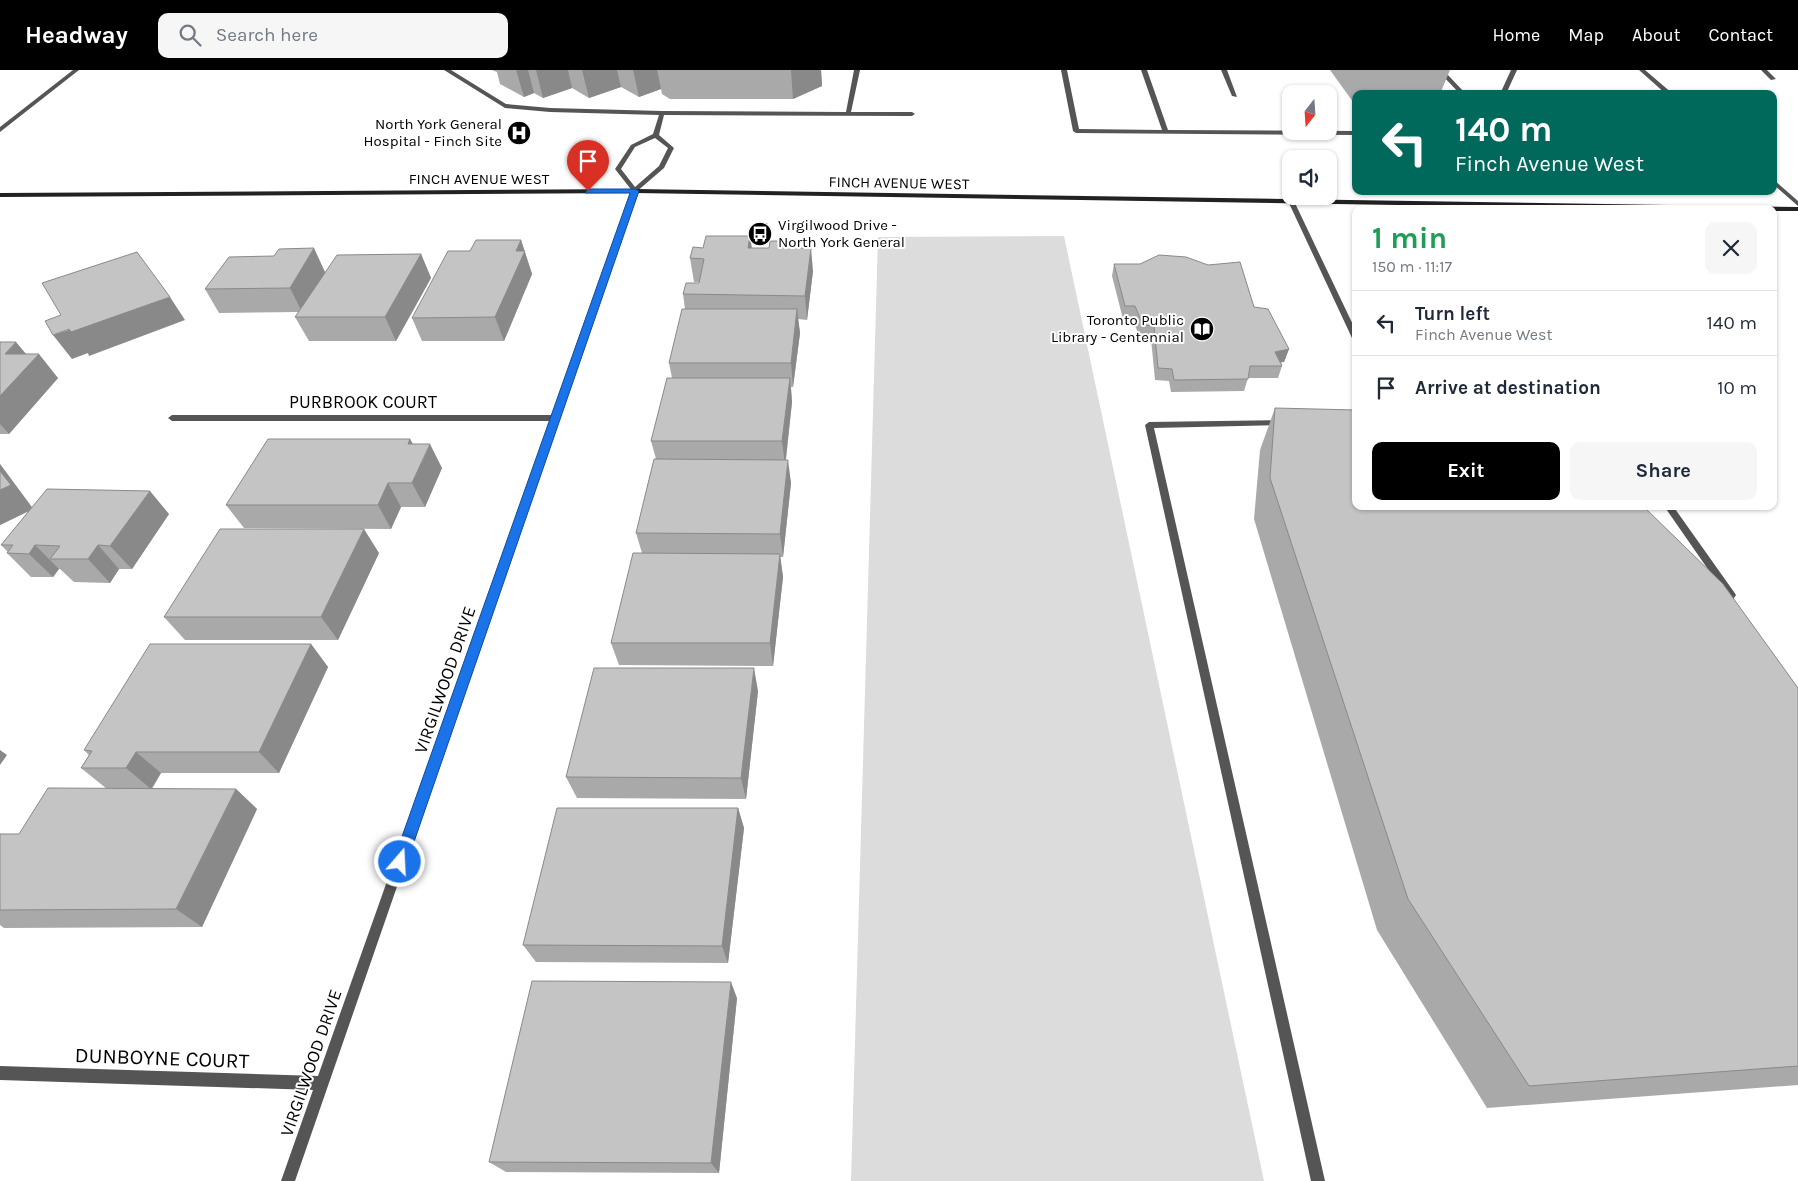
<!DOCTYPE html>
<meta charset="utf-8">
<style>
body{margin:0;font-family:Karla,sans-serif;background:#f6f6f7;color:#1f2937;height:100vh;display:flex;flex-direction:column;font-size:19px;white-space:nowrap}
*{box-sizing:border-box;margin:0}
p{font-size:16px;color:#747a83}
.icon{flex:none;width:28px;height:28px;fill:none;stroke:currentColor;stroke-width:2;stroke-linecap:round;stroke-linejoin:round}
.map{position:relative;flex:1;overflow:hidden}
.sheet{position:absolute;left:1352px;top:135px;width:425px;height:305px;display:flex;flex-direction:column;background:#fff;border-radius:10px;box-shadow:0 1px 4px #0004}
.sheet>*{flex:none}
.guide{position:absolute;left:1352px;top:20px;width:425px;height:105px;border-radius:10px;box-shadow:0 1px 4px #0004;background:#00695c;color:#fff;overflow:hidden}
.needle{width:32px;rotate:197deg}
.buttons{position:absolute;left:1282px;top:15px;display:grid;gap:10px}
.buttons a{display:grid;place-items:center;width:55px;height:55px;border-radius:10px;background:#fff;box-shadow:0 1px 4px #0004;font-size:25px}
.pin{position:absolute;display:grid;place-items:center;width:42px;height:42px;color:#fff;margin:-51px -21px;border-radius:50% 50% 50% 0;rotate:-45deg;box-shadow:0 0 5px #0007}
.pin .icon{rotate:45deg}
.me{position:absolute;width:55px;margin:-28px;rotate:19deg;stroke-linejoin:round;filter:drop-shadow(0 0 4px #0008)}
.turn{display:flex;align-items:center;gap:18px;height:105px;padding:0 20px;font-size:22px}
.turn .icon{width:65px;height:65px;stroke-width:2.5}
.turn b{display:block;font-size:35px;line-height:42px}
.round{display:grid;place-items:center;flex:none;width:52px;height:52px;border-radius:10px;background:#f6f6f7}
.headline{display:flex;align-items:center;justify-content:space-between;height:85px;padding:0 20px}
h1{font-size:30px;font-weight:700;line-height:38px;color:#1e9e55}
.action{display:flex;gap:10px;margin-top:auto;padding:10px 20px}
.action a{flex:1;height:58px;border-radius:10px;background:#000;color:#fff;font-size:20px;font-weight:700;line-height:58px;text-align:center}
.action a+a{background:#f6f6f7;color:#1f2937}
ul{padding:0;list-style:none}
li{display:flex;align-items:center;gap:15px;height:65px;padding:0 20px;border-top:1px solid #e0e1e3}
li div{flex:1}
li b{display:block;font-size:19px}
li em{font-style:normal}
header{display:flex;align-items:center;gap:30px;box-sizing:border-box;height:70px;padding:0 25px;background:#000;color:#fff}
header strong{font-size:24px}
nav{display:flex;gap:28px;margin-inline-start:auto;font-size:18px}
.search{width:350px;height:45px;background:#f6f6f7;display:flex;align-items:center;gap:12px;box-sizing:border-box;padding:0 18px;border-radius:10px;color:#747a83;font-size:19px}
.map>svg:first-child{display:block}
.green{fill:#dcdcdc}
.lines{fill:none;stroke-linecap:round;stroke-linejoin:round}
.lane{fill:#555;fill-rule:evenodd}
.street{fill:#555;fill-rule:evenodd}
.secondary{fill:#222;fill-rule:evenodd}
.wall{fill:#a9a9a9}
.shaded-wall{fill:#898989}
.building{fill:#c4c4c4;stroke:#898989}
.route{fill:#1a73e8;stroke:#114b97}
.labels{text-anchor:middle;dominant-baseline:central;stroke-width:4;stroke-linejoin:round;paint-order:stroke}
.far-poi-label{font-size:15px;fill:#000;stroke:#fff;text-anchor:end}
.far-street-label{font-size:15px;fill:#000;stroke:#fff}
.street-label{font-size:18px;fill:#000;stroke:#fff}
.near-street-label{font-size:21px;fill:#000;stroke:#fff}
</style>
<header>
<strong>Headway</strong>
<div class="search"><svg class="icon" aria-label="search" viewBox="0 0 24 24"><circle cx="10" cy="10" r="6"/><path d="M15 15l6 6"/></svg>Search here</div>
<nav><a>Home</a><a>Map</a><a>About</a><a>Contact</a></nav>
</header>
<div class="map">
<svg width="1798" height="1111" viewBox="0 0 1798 1111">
<rect width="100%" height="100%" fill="#fff"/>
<path class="green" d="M1064,166L1264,1111H851L878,167Z"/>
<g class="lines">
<path class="lane" d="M73,0H79L0,62V57Z
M444,0H451L506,34L550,38L662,41L846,42L854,0H860L851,42H912L915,44L912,46L664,45L659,65L674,78L664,98L635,123L633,122L615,99L631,75L653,64L659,45L550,42L505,38ZM655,68L668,78L659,96L635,117L621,99L635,77Z
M1061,0H1067L1079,59L1162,60L1141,0H1147L1168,60L1356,61V65L1076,63L1073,61Z
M1221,0H1227L1237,27L1232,26Z
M1442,0H1448L1447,4L1466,24H1460L1442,5Z
M1511,0H1517L1506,24H1500Z
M1761,0H1767L1776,9L1771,10Z
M1291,129L1294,131L1356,261V270L1352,268L1288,131Z
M1452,132L1459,139H1452L1449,134Z
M1282,350L1286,353L1285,355L1154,358L1325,1111H1311L1145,355L1149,352Z
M1664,436H1673L1734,522L1736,525L1734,528H1728Z"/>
<path class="street" d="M1639,0H1645L1673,24H1666Z
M1774,110L1798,131V136L1774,115Z
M635,119L638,121L295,1111H281L313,1020L0,1010V996L318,1006L550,351H172L168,348L172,345H552L632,121Z"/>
<path class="secondary" d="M635,119L1798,137V141H1774V139H1656L635,123L0,127V123Z"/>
</g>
<path class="wall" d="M492,0H821L822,16L793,29H670L662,24L661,19L639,27L621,17L589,28L572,18L543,28L534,23L524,27L500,14L497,2Z
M1330,0H1450L1440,24H1356V36Z
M750,166L752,178H799L813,201L807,250L798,249L800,263L793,317H791L792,332L786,390L791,413L783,487H780L783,507L773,596L619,595L611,573L642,483L636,463L656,389L651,371L672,308L669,293L685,239L683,224L699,213V212H694L690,188L703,178Z
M521,170L532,204L504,271H422L412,248L470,181Z
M421,184L431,208L396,271H309L295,247L299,242L219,243L205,219L325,202Z
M1114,194L1254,237L1289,279L1284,292H1281L1282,296L1278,308H1248L1244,321L1171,322L1169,311L1155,310L1151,269L1140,267L1132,249H1123L1112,206Z
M0,272L26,284L58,308L9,364H0Z
M1275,338L1798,618V1015L1487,1038L1377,860L1254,449L1260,380Z
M410,369L413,374L442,398L425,437H401L391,459L244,458L226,435Z
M0,394L32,437L169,444L132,499H119L110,513L74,512L60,499H59L53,507H31L7,483L8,482L1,475L29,441L0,455Z
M379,483L338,570H185L164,547Z
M311,574L328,597L279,703H161L152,719H236L257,739L202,857L4,858L0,855V764H19L107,719L81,698L89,685L84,680Z
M758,621L746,729L577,728L566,707Z
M738,738L744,758L728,893L536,892L523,875Z
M737,928L719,1103L506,1102L489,1092Z"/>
<path class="shaded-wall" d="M516,0H528L534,23L524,27Z
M536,0H568L572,18L543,28Z
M582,0H617L621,17L589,28Z
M633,0H657L661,19L639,27Z
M791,0H821L822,16L793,29Z
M750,166L753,190L748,178Z
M521,170L532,204L504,271L495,247L516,181Z
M314,178L325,202L302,242L290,218Z
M811,178L813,201L807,250L805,226Z
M421,184L431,208L396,271L385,247Z
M170,227L185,250L89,286L88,283L72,289L53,265Z
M797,239L800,263L793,317L791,293Z
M16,272L32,291L39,284L58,308L9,364L0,354V326L5,284Z
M1289,279L1284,292L1271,294L1275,282Z
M790,308L792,332L785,395L782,371Z
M410,369L422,393L430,374L442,398L425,437L412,413L408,374Z
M788,390L791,413L783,487L780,464Z
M0,394L33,439L0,455Z
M388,413L401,437L391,459L378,435Z
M150,421L169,444L132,499L110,476Z
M364,459L379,483L338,570L321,547Z
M35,475L59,499L53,507L29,484Z
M98,475L119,499L110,513L88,489Z
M780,484L783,507L773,596L770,573Z
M311,574L328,597L279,703L259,682Z
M754,598L758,621L746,729L741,708Z
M0,680L7,685L0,695Z
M136,682L161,703L151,719L126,698Z
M236,719L257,739L202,857L176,839Z
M738,738L744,758L728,893L722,876Z
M731,912L737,928L719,1103L711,1093Z"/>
<path class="building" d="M706,166H750L748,178H769L770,171H798L797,178H811L805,226L683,224L686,213H699L704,189L690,188L693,177L703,178Z
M476,170H521L516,181H525L495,247L412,248L448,181H470Z
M314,178L290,218L205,219L229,187L274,186L279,179Z
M137,182L170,227L71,262L69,259L53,265L45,251L61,245L42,213Z
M421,184L385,247H295L337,185Z
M1159,185L1186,187L1208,195L1240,192L1254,237L1268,239L1289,279L1275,282L1282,296H1250L1248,309L1174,310L1172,299L1158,298L1154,256L1143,255L1135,236H1125L1114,194H1140Z
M682,239H797L791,293H669Z
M0,272H16L5,284H39L0,326Z
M667,308H790L782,371H651Z
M1275,338L1356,340V436H1643L1723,514L1798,618V996L1529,1016L1408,829L1270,408Z
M268,369H410L408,374H430L412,413H388L378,435H226Z
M654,389L788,390L780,464L636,463Z
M0,401L11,415L0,420Z
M47,419L150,421L110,476L98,475L88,489H50L60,476L35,475L29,484L7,483L13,475H1Z
M220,459H364L321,547H164Z
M633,483L780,484L770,573H611Z
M150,574H311L259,682H136L126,698H81L92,681L84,680Z
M594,598H754L741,708L566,707Z
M48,718L236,719L176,839L0,840V764H19Z
M557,738H738L722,876L523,875Z
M532,911L731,912L711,1093L489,1092Z"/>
<path class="route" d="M588,119H635L639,121L407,792L405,796L400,798L395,796L393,792L630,123H585Z"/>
<defs>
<g id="hospital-disc" transform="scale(1.25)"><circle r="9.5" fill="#000" stroke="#fff"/><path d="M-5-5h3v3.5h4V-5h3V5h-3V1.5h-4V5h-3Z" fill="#fff"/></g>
<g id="bus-disc" transform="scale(1.25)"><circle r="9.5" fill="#000" stroke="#fff"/><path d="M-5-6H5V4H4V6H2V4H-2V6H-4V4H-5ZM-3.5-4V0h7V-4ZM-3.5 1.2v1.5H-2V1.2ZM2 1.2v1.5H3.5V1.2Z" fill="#fff"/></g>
<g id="library-disc" transform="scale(1.25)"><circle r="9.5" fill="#000" stroke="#fff"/><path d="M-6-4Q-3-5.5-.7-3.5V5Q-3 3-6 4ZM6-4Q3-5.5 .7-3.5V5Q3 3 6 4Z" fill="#fff"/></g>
</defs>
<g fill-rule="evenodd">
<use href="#hospital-disc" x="519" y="63"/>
<use href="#bus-disc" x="760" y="164"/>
<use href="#library-disc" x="1202" y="259"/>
</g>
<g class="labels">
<g class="far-poi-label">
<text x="502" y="54">North York General<tspan x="502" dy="17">Hospital - Finch Site</tspan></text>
<text x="778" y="155" text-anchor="start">Virgilwood Drive -<tspan x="778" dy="17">North York General</tspan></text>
<text x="1184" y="250">Toronto Public<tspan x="1184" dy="17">Library - Centennial</tspan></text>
</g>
<g class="far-street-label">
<text x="479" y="109">FINCH AVENUE WEST</text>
<text transform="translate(899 113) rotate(1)">FINCH AVENUE WEST</text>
</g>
<g class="street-label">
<text x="363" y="332">PURBROOK COURT</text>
<text transform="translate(445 610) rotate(-71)">VIRGILWOOD DRIVE</text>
<text transform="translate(311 993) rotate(-71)">VIRGILWOOD DRIVE</text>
</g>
<g class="near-street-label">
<text transform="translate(162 988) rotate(2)">DUNBOYNE COURT</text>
</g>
</g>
</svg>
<div class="buttons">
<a><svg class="needle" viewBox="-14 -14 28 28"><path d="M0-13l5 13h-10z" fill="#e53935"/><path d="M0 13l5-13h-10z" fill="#747a83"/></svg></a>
<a><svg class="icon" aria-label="sound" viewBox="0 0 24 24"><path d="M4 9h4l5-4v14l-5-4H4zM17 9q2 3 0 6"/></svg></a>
</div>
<div class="pin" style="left:588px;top:121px;background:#d93025"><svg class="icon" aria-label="arrive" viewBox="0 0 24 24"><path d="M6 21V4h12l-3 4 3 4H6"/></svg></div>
<svg class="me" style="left:400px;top:792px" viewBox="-20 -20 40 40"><circle r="17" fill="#1a73e8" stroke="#fff" stroke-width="3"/><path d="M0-11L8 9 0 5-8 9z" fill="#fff"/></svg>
<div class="guide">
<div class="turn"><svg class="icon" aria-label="left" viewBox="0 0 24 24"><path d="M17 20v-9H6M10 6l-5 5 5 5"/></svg><div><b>140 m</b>Finch Avenue West</div></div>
</div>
<section class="sheet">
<div class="headline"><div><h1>1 min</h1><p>150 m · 11:17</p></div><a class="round"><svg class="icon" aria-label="close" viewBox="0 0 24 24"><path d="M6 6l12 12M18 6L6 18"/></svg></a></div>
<ul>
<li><svg class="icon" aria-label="left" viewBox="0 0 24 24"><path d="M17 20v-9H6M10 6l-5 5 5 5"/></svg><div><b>Turn left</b><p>Finch Avenue West</p></div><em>140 m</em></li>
<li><svg class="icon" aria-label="arrive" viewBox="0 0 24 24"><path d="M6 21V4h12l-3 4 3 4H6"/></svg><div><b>Arrive at destination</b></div><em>10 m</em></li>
</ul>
<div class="action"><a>Exit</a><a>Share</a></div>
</section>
</div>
